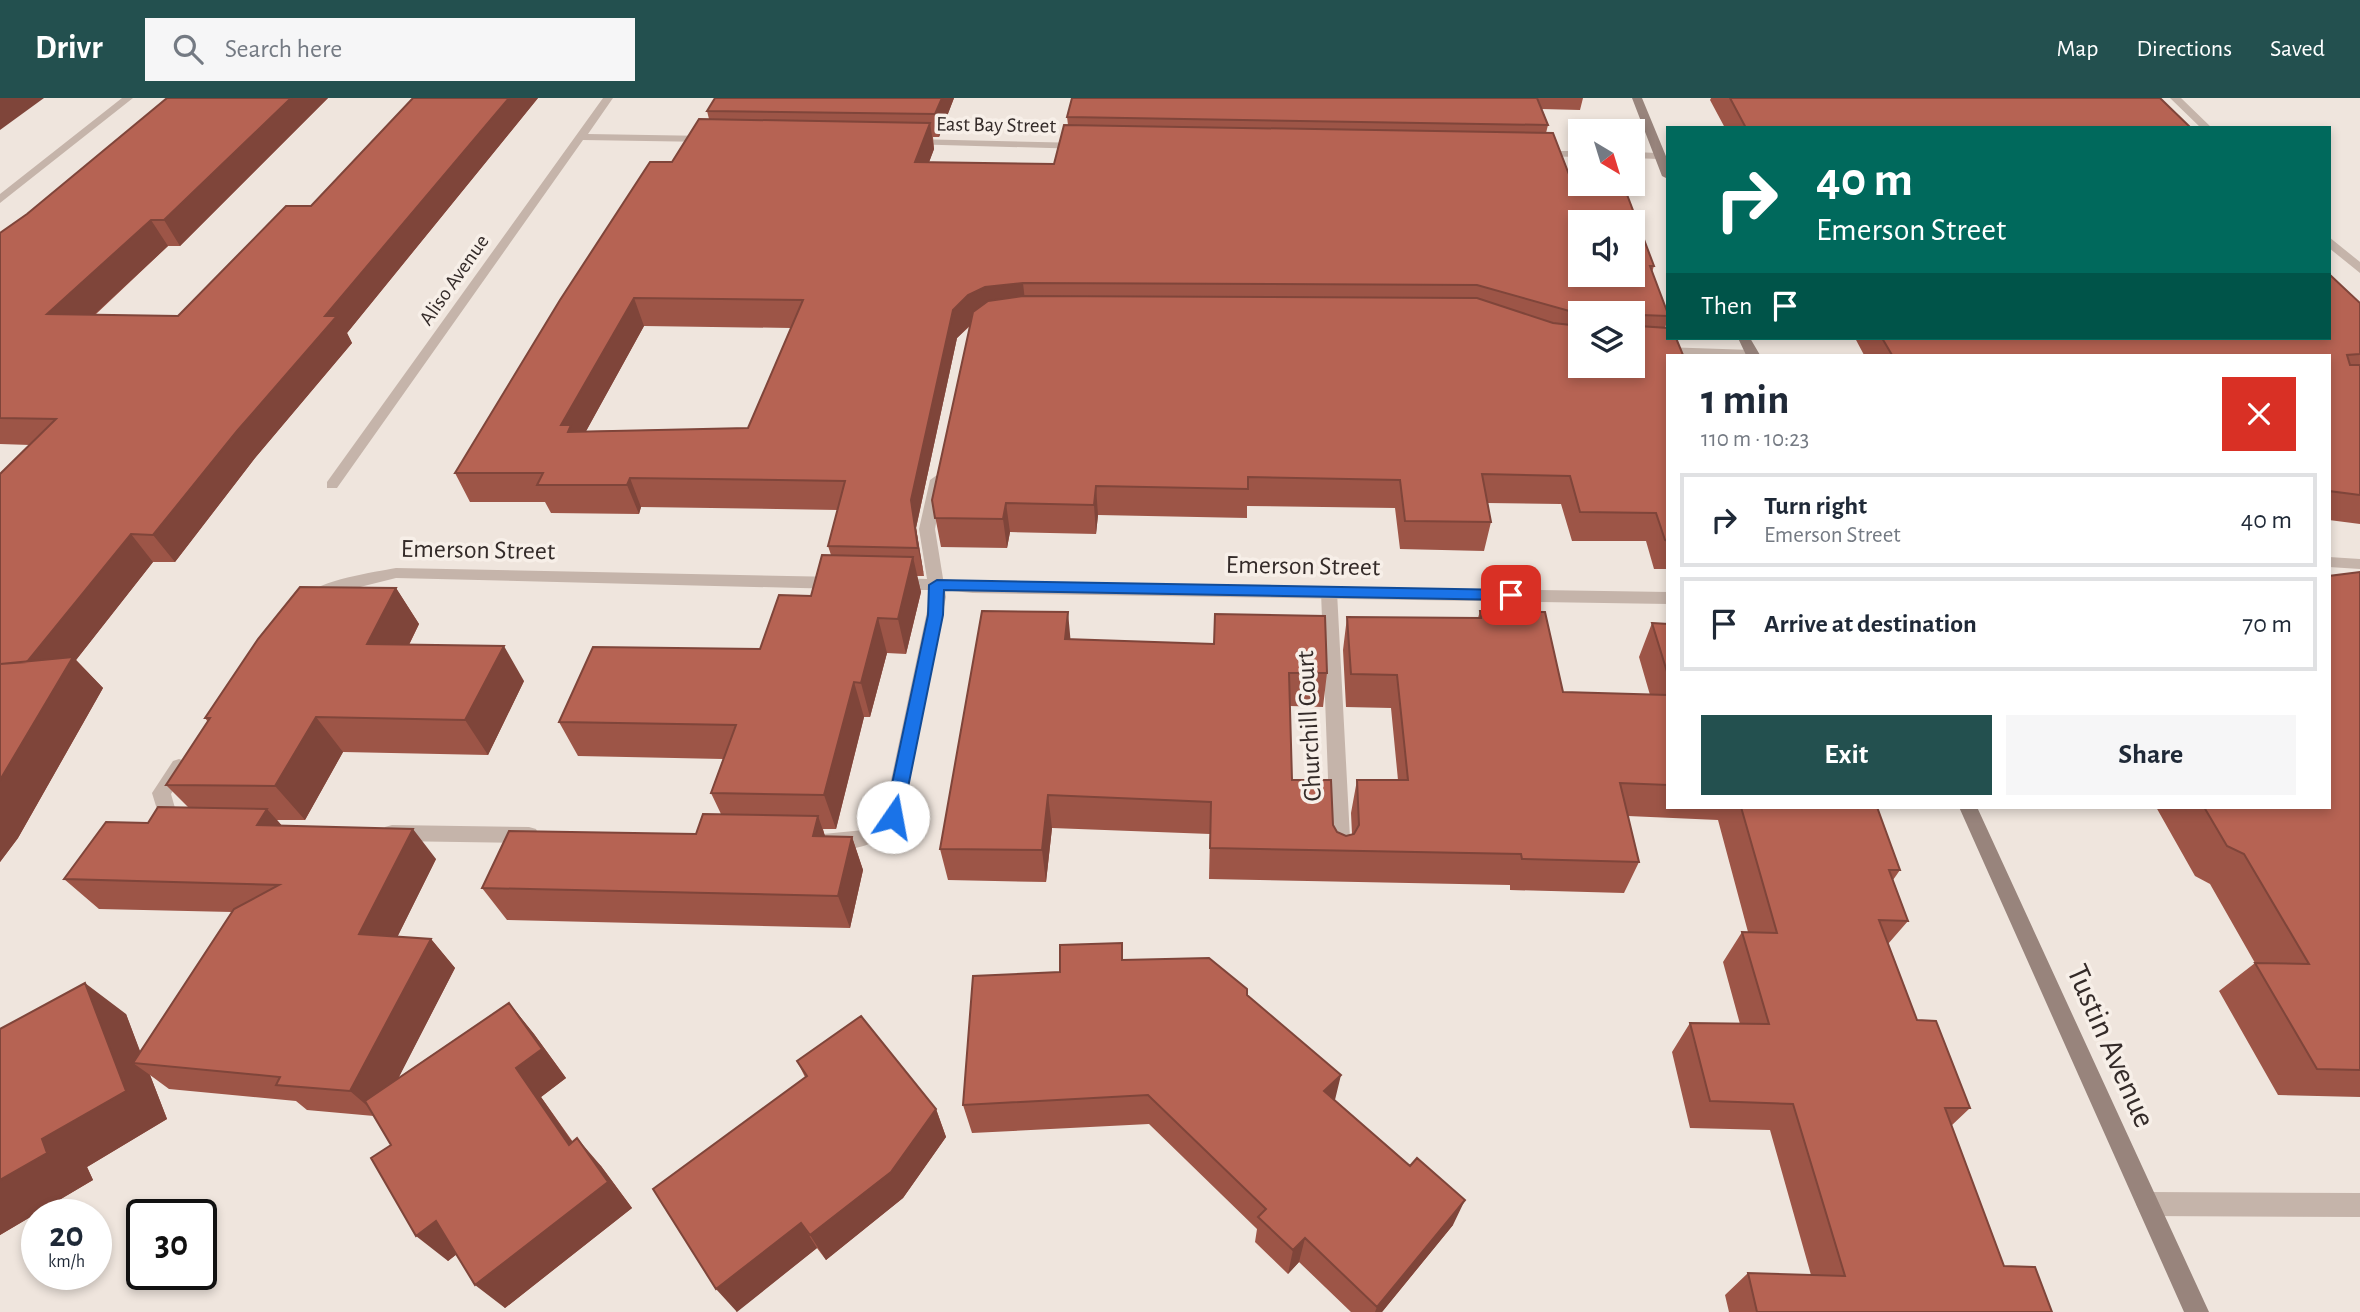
<!DOCTYPE html>
<meta charset="utf-8">
<style>
body{margin:0;font-family:"Alegreya Sans",sans-serif;background:#f6f6f7;color:#1f2937;height:100vh;display:flex;flex-direction:column;font-size:26px;white-space:nowrap}
*{box-sizing:border-box;margin:0}
p{font-size:23px;color:#747a83}
.icon{flex:none;width:38px;height:38px;fill:none;stroke:currentColor;stroke-width:2;stroke-linecap:round;stroke-linejoin:round}
.map{position:relative;flex:1;overflow:hidden}
.side{position:absolute;left:1666px;top:256px;width:665px;height:455px;display:flex;flex-direction:column;background:#fff;border-radius:0px;box-shadow:0 4px 10px #0003}
.side>*{flex:none}
.top-card{position:absolute;left:1666px;top:28px;width:665px;height:214px;border-radius:0px;box-shadow:0 4px 10px #0003;background:#00695c;color:#fff;overflow:hidden}
.needle{width:46px;rotate:142deg}
.tools{position:absolute;left:1568px;top:21px;display:grid;gap:14px}
.tools a{display:grid;place-items:center;width:77px;height:77px;border-radius:0px;background:#fff;box-shadow:0 4px 10px #0003;font-size:35px}
.speed{position:absolute;left:21px;top:1101px;display:flex;gap:14px;font-size:35px;font-weight:700;text-align:center}
.speed>*{display:grid;place-content:center;width:91px;height:91px;border-radius:50%;background:#fff;box-shadow:0 4px 10px #0003;line-height:1}
.speed small{font-size:18px;font-weight:400}
.speed .limit{border:4px solid #111;border-radius:10px;background:#fff;color:#111}
.pin{position:absolute;display:grid;place-items:center;width:60px;height:60px;color:#fff;margin:-30px;border-radius:14px;box-shadow:0 4px 10px #0006}
.me{position:absolute;width:77px;margin:-38px;rotate:12deg;stroke-linejoin:round;filter:drop-shadow(0 0 5px #0008)}
.turn{display:flex;align-items:center;gap:24px;height:147px;padding:0 35px;font-size:32px}
.turn .icon{width:91px;height:91px;stroke-width:2.5}
.turn b{display:block;font-size:49px;line-height:60px}
.then{display:flex;align-items:center;height:66px;padding:0 35px;background:#0003;gap:14px;font-size:26px}
.round{display:grid;place-items:center;flex:none;width:74px;height:74px;border-radius:0px;background:#f6f6f7}
.head{display:flex;align-items:center;justify-content:space-between;height:119px;padding:0 35px}
h1{font-size:42px;font-weight:700;line-height:52px}
.cta{display:flex;gap:14px;margin-top:auto;padding:14px 35px}
.cta a{flex:1;height:80px;border-radius:0px;background:#23504f;color:#fff;font-size:28px;font-weight:700;line-height:80px;text-align:center}
.cta a+a{background:#f6f6f7;color:#1f2937}
ul{padding:0;list-style:none}
li{display:flex;align-items:center;gap:21px;height:94px;margin:0 14px 10px;padding:0 21px;border:4px solid #e0e1e3;border-radius:0px}
li div{flex:1}
li b{display:block;font-size:26px}
li em{font-style:normal}
header{display:flex;align-items:center;gap:42px;box-sizing:border-box;height:98px;padding:0 35px;background:#23504f;color:#fff}
header strong{font-size:33px}
nav{display:flex;gap:38px;margin-inline-start:auto;font-size:24px}
.search{width:490px;height:63px;background:#f6f6f7;display:flex;align-items:center;gap:18px;box-sizing:border-box;padding:0 24px;border-radius:0px;color:#747a83;font-size:26px}
.map>svg:first-child{display:block}
.lines{fill:none;stroke-linecap:round;stroke-linejoin:round}
.lane{fill:#c5b4aa;fill-rule:evenodd}
.street{fill:#c5b4aa;fill-rule:evenodd}
.secondary{fill:#98847c;fill-rule:evenodd}
.wall{fill:#9d5547;fill-rule:evenodd}
.shaded-wall{fill:#7f453a}
.building{fill:#b66353;stroke:#7f453a;stroke-width:2;fill-rule:evenodd}
.route{fill:#1a73e8;stroke:#114b97;stroke-width:2}
.labels{text-anchor:middle;dominant-baseline:central;stroke-width:7;stroke-linejoin:round;paint-order:stroke}
.far-street-label{font-size:21px;fill:#342b29;stroke:#f7efe8}
.street-label{font-size:26px;fill:#342b29;stroke:#f7efe8}
.near-street-label{font-size:32px;fill:#342b29;stroke:#f7efe8}
</style>
<header>
<strong>Drivr</strong>
<div class="search"><svg class="icon" aria-label="search" viewBox="0 0 24 24"><circle cx="10" cy="10" r="6"/><path d="M15 15l6 6"/></svg>Search here</div>
<nav><a>Map</a><a>Directions</a><a>Saved</a></nav>
</header>
<div class="map">
<svg width="2360" height="1214" viewBox="0 0 2360 1214">
<rect width="100%" height="100%" fill="#efe5dd"/>
<g class="lines">
<path class="lane" d="M2329,459L2360,461V471L2329,469Z
M937,481L973,483L981,489L973,495L931,491L929,487Z
M1329,488L1337,494L1351,759L1348,765L1341,767L1334,765L1331,759L1321,494Z
M2148,1094L2360,1095V1119L2148,1118L2140,1114L2136,1106L2140,1098Z"/>
<path class="street" d="M122,0H133L0,105V96Z
M603,0H613L588,36L709,38L714,41L709,44L583,42L337,390H327V384Z
M2170,0H2181L2212,30H2201Z
M912,41L1083,45L1088,48L1083,51L908,46V42Z
M1538,53H1580V59L1534,58V54Z
M1633,54L1658,55L1663,58L1658,61L1633,60Z
M2329,139L2360,164V175L2329,150Z
M1633,248L1752,252L1759,256H1633Z
M937,377L944,382L935,431L946,499L902,718C888,745 852,757 823,748L820,742L823,736L864,732L884,715L930,499L929,492H895L887,486L895,480L927,481L919,431L930,382Z
M396,470L839,479L847,485L839,491L396,480L340,494L314,504L306,498C318,482 375,474 396,470Z
M973,483L1668,494V506L973,495L965,489Z
M179,661L185,663L188,668L171,696L181,731L179,736L172,739L165,736L163,731L152,695L173,663Z
M392,727L529,729L536,731L539,737L536,743L529,745L392,743L385,741L382,735L385,729Z"/>
<path class="secondary" d="M1632,0H1642L1668,63V81L1662,78Z
M1738,240H1750L1760,257H1746Z
M1959,709H1977L2209,1214H2184Z"/>
</g>
<path class="wall" d="M167,0H328L180,148H168L95,217L178,218L311,108L413,0H538L347,235L352,245L255,360L175,464H153L76,562L103,590L18,740L0,764V376L30,347L0,346V135L27,116Z
M954,0L939,39H933L934,51L929,64L1054,66L1068,27L1067,19L1072,0H1583L1580,12L1542,11L1548,27L1546,35L1570,79L1654,168L1652,174L1668,216V221L1665,230L1668,257V471H1654L1646,443H1572L1561,406L1487,405L1491,424L1484,453L1400,451L1395,410L1247,408V420L1098,417L1096,436L1010,434L1007,450L941,449L932,402L970,228L957,240L916,430L924,478H917L921,494L906,556L887,555L870,619H864L836,731H823L825,739H852L863,772L850,830L507,822L482,790L696,736L721,716L711,695L723,661L578,658L559,624L760,551L811,498L831,457L828,448L838,412L641,409L639,416L551,415L545,404H470L455,375L672,64L709,21L707,13ZM1580,215H1633L1580,268ZM644,228L791,230L748,330L586,333Z
M1711,0H2160L2191,30H1725L1710,2Z
M2360,205V426L2329,422V257H1864L1855,240H2329Z
M2360,474V999L2278,997L2219,893L2255,865L2210,786L2195,778L2156,709H2152H2329Z
M396,490L419,526L409,547L524,583L488,657L343,654L305,722H277L282,728L436,761L397,839L431,841L455,870L398,980L509,905L534,936L566,980L541,999L573,1044L601,1068L632,1110L505,1210L457,1156L448,1163L391,1047L374,1018L307,1012L296,1003L169,991L150,977L167,1021L87,1069L93,1082L0,1137V931L126,916L140,954L232,814L99,811L64,781L148,725L189,710L166,687L208,624L205,620Z
M1480,513L1563,594L1650,597L1639,559L1652,525L1668,526V709H1877L1900,772L1893,782L1908,823L1888,846L1917,922L1970,1010L1951,1028L2004,1168L2052,1214H1729L1725,1197L1748,1175L1811,1177L1770,1032L1690,1030L1672,954L1690,925L1740,926L1723,864L1742,834H1748L1718,722L1628,718L1639,764L1624,795L1510,792V787L1209,781L1210,736L1052,730L1046,784L948,782L940,751L1070,541L1327,575L1323,609L1290,608L1292,682L1333,727L1337,734L1346,738L1352,736L1351,715L1357,682H1398L1391,610L1346,609L1343,552L1347,519L1478,520Z
M1123,862L1247,897L1335,1003L1453,1127L1382,1214H1351L1299,1164L1288,1176L1255,1144L1257,1131L1149,1026L972,1035L963,1007L1060,874Z
M797,963L936,1011L946,1039L903,1100L826,1162L817,1150L736,1214L805,979Z"/>
<path class="shaded-wall" d="M0,0H44L0,32Z
M291,0H328L180,148L164,122Z
M509,0H538L347,235L352,245L255,360L175,464L153,437L325,218Z
M942,0H954L939,39L935,16Z
M930,25L934,51L919,91L915,64Z
M151,122L168,148L67,242L47,216Z
M1023,185L1026,212L972,225L957,240L916,430L924,478L918,450L911,402L953,212L968,197L985,189Z
M634,200L644,228L579,346L561,327Z
M630,380L641,409L639,416L627,387Z
M1096,388L1098,417L1096,436L1094,407Z
M1006,405L1010,434L1007,450L1003,421Z
M131,436L153,464L76,562L103,590L18,740L0,764V682L24,568Z
M913,459L921,494L906,556L898,521Z
M396,490L419,526L392,581L367,546Z
M1068,514L1071,547L1065,541Z
M878,520L887,555L870,619L861,585Z
M504,548L524,583L488,657L465,622Z
M854,584L864,619L836,731L824,697Z
M316,619L343,654L305,722L275,688Z
M1048,697L1052,730L1046,784L1042,752Z
M267,711L294,741L257,727Z
M818,718L830,752L813,738Z
M413,731L436,761L385,864L359,836Z
M852,739L863,772L850,830L838,798Z
M431,841L455,870L379,1018L350,993Z
M85,885L126,916L145,966L133,965L150,977L167,1021L87,1069L93,1082L0,1137V1082L42,1041Z
M509,905L534,936L566,980L541,999L593,1074L569,1047L516,970Z
M1341,977L1334,1006L1324,993Z
M936,1011L946,1039L903,1100L826,1162L810,1137Z
M577,1040L601,1068L632,1110L505,1210L475,1187Z
M1465,1102L1453,1127L1382,1214H1375L1377,1209Z
M436,1123L467,1148L448,1163L416,1138Z
M801,1125L817,1150L737,1214L716,1191Z
M1305,1140L1299,1164L1288,1176L1293,1152Z"/>
<path class="building" d="M167,0H291L164,122H151L47,216L178,218L286,108H311L413,0H509L325,218H337L237,333L153,437L131,436L27,564L0,566V376L56,321L0,320V135L27,116Z
M715,0H942L935,16L707,13Z
M1072,0H1537L1548,27L1067,19Z
M1730,0H2160L2191,30H1746Z
M699,21L930,25L915,64L1054,66L1064,27L1553,35L1570,79H1580V86H1623L1654,168H1650L1668,216V218L1642,217L1639,228L1668,230V240H1676L1683,257H1668V443L1665,442L1656,415L1580,414L1570,378L1482,376L1491,424L1405,423L1400,382L1248,379V391L1096,388L1094,407L1006,405L1003,421L935,420L932,402L973,214L988,203L1023,198L1477,200L1553,225L1580,228V268H1633V215L1580,216L1477,187L1023,185L985,189L968,197L953,212L911,402L918,450L828,448L845,383L630,380L627,387H537L543,375H455L560,202L650,64H672ZM1580,124H1633V177H1580ZM634,200L803,202L748,330L568,334L571,327H561Z
M2329,176L2360,205V256L2347,257L2350,267H2360V397L2329,393V257H1892L1882,240H2329Z
M822,457L913,459L898,521L878,520L861,585L854,584L824,697L711,695L736,627L559,624L593,549L760,551L779,497L811,498Z
M2360,474V972L2317,971L2255,865L2309,866L2244,756L2227,748L2204,709H2329V478Z
M300,489L396,490L367,546L504,548L465,622L316,619L275,688L166,687L210,620H205L258,541Z
M982,513L1068,514L1065,541L1214,546L1215,516L1325,518L1327,575H1289L1292,682H1331L1333,727L1337,734L1346,738L1354,736L1359,727L1357,682H1408L1397,577L1351,576L1347,519L1481,520L1480,513L1545,514L1563,594L1668,597V687L1620,685L1639,764L1522,761L1521,756L1210,750L1211,704L1048,697L1042,752L940,751Z
M1652,525L1668,526V577Z
M73,559L0,682V566Z
M158,709L267,711L257,727L413,731L359,836L431,841L350,993L276,987L280,979L133,965L234,811L279,787L64,781L106,724L148,725Z
M1741,709H1877L1900,772H1889L1908,823L1879,822L1917,922L1936,923L1970,1010H1945L2004,1168L2035,1169L2052,1214H1757L1748,1175L1845,1178L1793,1006L1710,1003L1690,925L1769,926L1742,834L1777,835Z
M703,716L818,718L813,738L852,739L838,798L482,790L509,733L696,736Z
M1122,845V862L1209,860L1247,891V897L1341,977L1324,993L1410,1068L1417,1060L1465,1102L1377,1209L1305,1140L1293,1152L1258,1119L1266,1111L1148,997L963,1007L973,878L1060,874V847Z
M85,885L126,993L42,1041L47,1055L0,1082V931Z
M509,905L542,951L516,970L569,1047L577,1040L608,1084L475,1187L436,1123L416,1138L371,1060L391,1047L365,1003Z
M861,918L936,1011L891,1074L810,1137L801,1125L716,1191L653,1091L807,978L797,963Z"/>
<path class="route" d="M937,482L1511,492L1519,497L1511,502L944,492L943,517L902,719L893,726L885,719L928,517L929,487Z"/>
<g class="labels">
<g class="far-street-label">
<text transform="translate(996 27) rotate(1)">East Bay Street</text>
<text transform="translate(454 182) rotate(-55)">Aliso Avenue</text>
</g>
<g class="street-label">
<text transform="translate(478 452) rotate(1)">Emerson Street</text>
<text transform="translate(1303 468) rotate(1)">Emerson Street</text>
<text transform="translate(1309 628) rotate(-93)">Churchill Court</text>
</g>
<g class="near-street-label">
<text transform="translate(2111 948) rotate(66)">Tustin Avenue</text>
</g>
</g>
</svg>
<div class="tools">
<a><svg class="needle" viewBox="-14 -14 28 28"><path d="M0-13l5 13h-10z" fill="#e53935"/><path d="M0 13l5-13h-10z" fill="#747a83"/></svg></a>
<a><svg class="icon" aria-label="sound" viewBox="0 0 24 24"><path d="M4 9h4l5-4v14l-5-4H4zM17 9q2 3 0 6"/></svg></a>
<a><svg class="icon" aria-label="layers" viewBox="0 0 24 24"><path d="M12 4l9 5-9 5-9-5zM3 14l9 5 9-5"/></svg></a>
</div>
<div class="speed"><div>20<small>km/h</small></div><div class="limit">30</div></div>
<div class="pin" style="left:1511px;top:497px;background:#d93025"><svg class="icon" aria-label="arrive" viewBox="0 0 24 24"><path d="M6 21V4h12l-3 4 3 4H6"/></svg></div>
<svg class="me" style="left:893px;top:719px" viewBox="-20 -20 40 40"><circle r="19" fill="#fff"/><path d="M0-13L10 11 0 6-10 11z" fill="#1a73e8"/></svg>
<div class="top-card">
<div class="turn"><svg class="icon" aria-label="right" viewBox="0 0 24 24"><path d="M7 20v-9h11M14 6l5 5-5 5"/></svg><div><b>40 m</b>Emerson Street</div></div>
<div class="then">Then<svg class="icon" aria-label="arrive" viewBox="0 0 24 24"><path d="M6 21V4h12l-3 4 3 4H6"/></svg></div>
</div>
<section class="side">
<div class="head"><div><h1>1 min</h1><p>110 m · 10:23</p></div><a class="round" style="background:#d93025;color:#fff"><svg class="icon" aria-label="close" viewBox="0 0 24 24"><path d="M6 6l12 12M18 6L6 18"/></svg></a></div>
<ul>
<li><svg class="icon" aria-label="right" viewBox="0 0 24 24"><path d="M7 20v-9h11M14 6l5 5-5 5"/></svg><div><b>Turn right</b><p>Emerson Street</p></div><em>40 m</em></li>
<li><svg class="icon" aria-label="arrive" viewBox="0 0 24 24"><path d="M6 21V4h12l-3 4 3 4H6"/></svg><div><b>Arrive at destination</b></div><em>70 m</em></li>
</ul>
<div class="cta"><a>Exit</a><a>Share</a></div>
</section>
</div>
